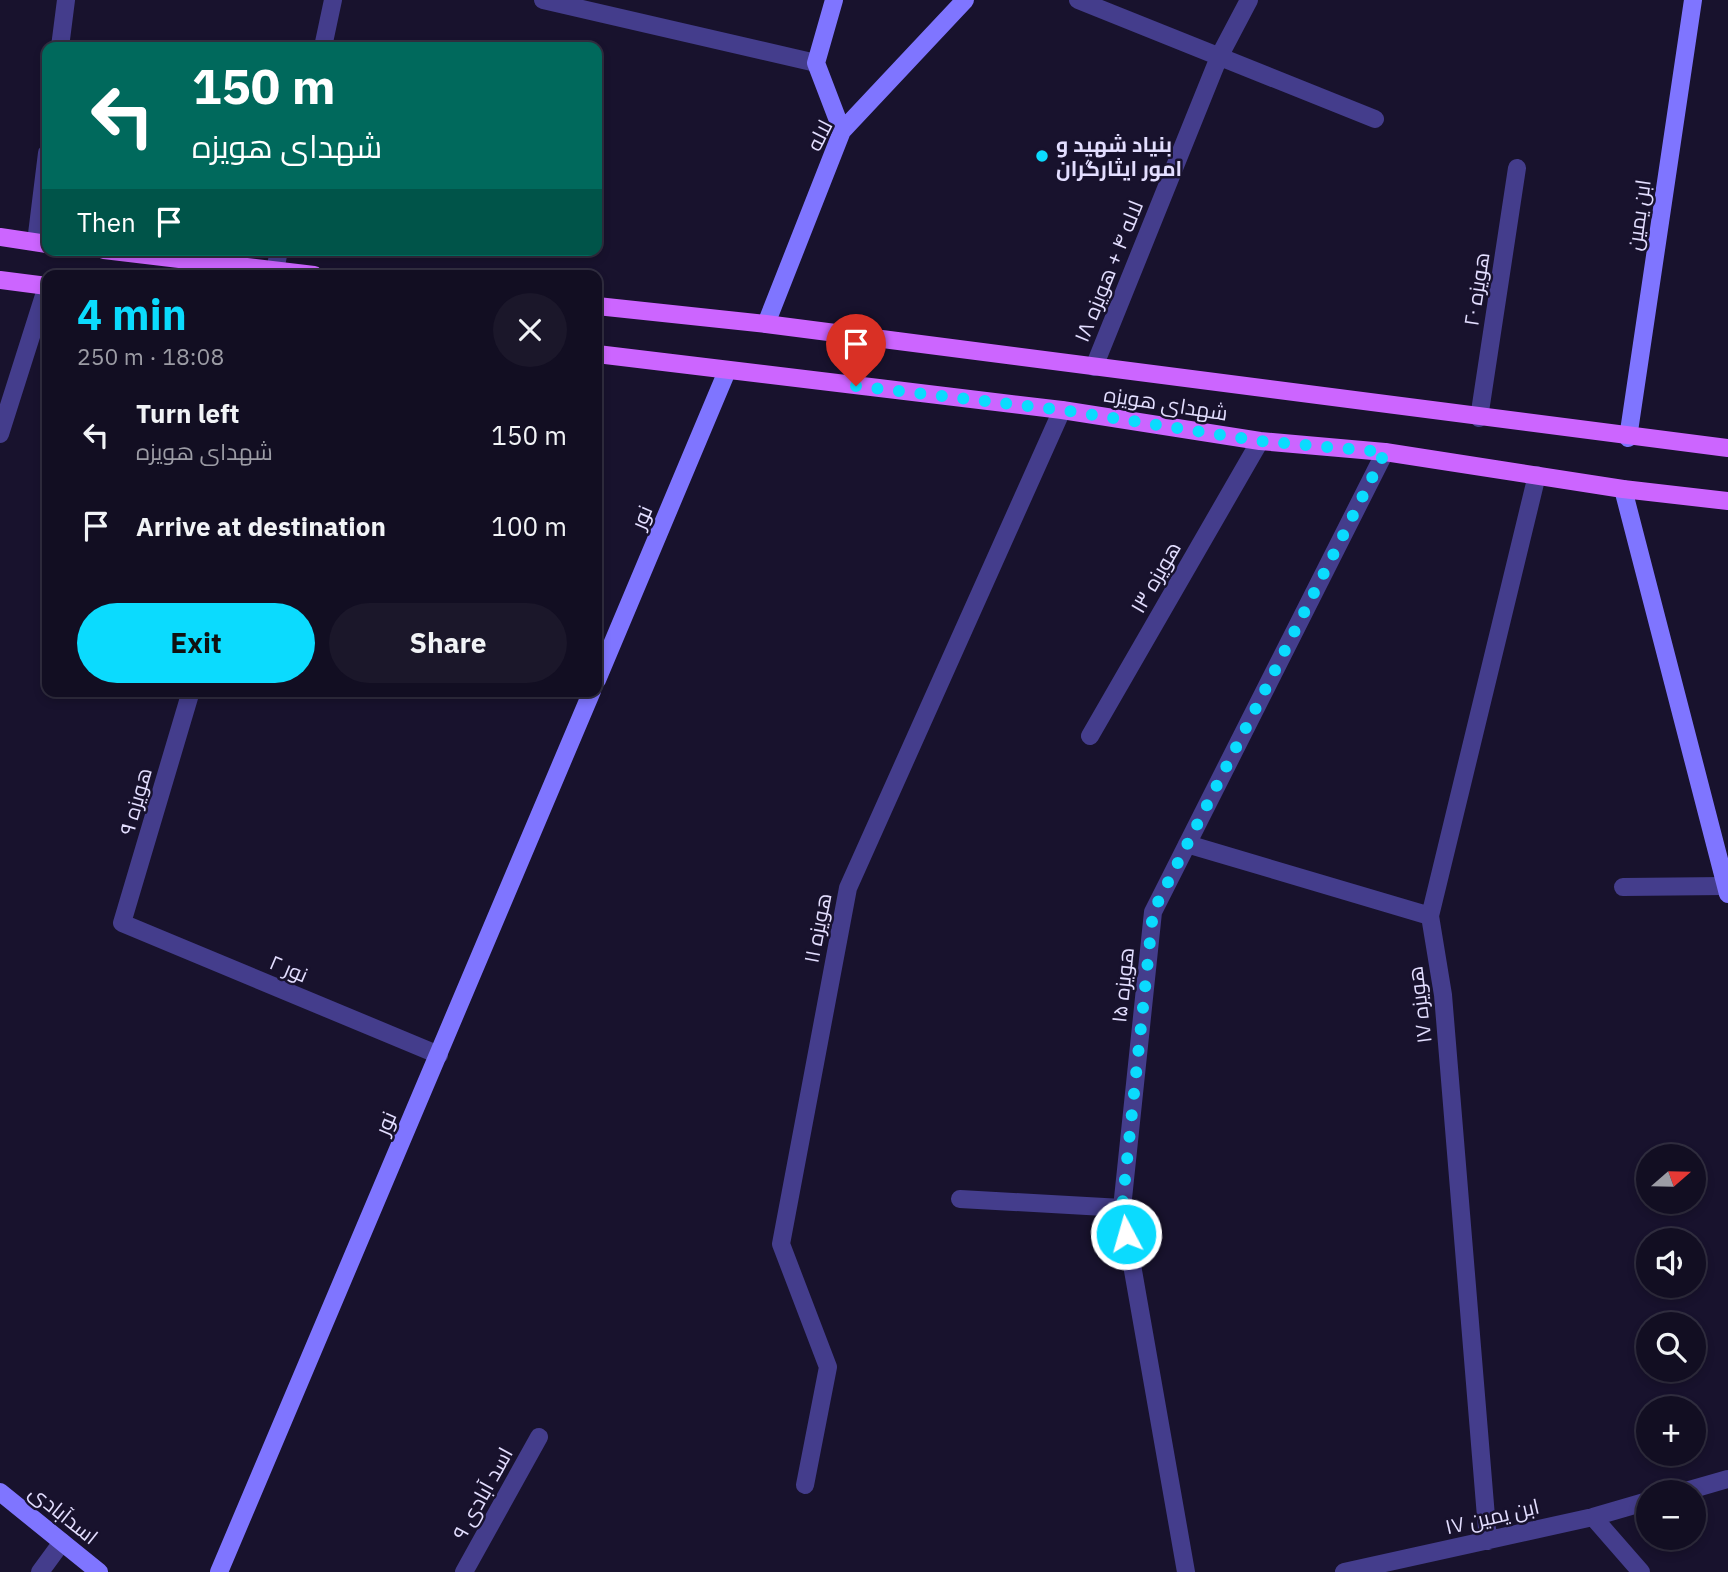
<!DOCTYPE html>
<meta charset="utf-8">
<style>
body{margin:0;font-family:"IBM Plex Sans",Cairo,sans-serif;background:#1b172a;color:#f1f3f6;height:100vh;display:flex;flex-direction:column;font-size:26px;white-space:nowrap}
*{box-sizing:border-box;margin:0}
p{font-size:23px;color:#9c9ca5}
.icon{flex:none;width:38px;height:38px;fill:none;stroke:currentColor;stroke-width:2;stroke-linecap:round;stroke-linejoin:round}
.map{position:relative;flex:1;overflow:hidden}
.drawer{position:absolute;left:42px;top:270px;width:560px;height:427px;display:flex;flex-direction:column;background:#120e22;border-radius:14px;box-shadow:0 4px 10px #0003,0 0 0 2px #312e40}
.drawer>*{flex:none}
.banner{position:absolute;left:42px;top:42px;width:560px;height:214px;border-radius:14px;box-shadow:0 4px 10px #0003,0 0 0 2px #312e40;background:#00695c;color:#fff;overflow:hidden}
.needle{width:46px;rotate:70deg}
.buttons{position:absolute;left:1636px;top:1144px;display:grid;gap:14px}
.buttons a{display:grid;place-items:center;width:70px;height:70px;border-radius:50%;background:#120e22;box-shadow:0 4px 10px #0003,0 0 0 2px #312e40;font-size:35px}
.pin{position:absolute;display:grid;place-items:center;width:60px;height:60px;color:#fff;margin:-72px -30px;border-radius:50% 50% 50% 0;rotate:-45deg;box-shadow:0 0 7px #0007}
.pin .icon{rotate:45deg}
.me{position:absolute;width:77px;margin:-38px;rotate:354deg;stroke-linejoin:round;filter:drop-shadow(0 0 5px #0008)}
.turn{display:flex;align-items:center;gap:24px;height:147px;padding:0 35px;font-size:32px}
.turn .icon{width:91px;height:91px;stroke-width:2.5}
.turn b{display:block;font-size:49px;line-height:60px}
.then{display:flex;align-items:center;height:66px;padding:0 35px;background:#0003;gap:14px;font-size:26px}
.round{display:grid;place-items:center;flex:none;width:74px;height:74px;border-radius:37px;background:#1b172a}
.overview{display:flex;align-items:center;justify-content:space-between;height:119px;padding:0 35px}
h1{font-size:42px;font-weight:700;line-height:52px;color:#0bdbfe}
.primary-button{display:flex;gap:14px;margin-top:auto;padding:14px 35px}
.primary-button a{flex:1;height:80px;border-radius:42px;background:#0bdbfe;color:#111;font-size:28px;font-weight:700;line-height:80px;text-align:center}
.primary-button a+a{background:#1b172a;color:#f1f3f6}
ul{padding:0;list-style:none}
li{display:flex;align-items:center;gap:21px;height:91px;padding:0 35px}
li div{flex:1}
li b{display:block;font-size:26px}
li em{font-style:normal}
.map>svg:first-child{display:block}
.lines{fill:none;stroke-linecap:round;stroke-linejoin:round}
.street{stroke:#443d8c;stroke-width:18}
.secondary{stroke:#7f75ff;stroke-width:18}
.primary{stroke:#cc65ff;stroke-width:18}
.route{stroke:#0bdbfe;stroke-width:12;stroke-dasharray:0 21.6}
.poi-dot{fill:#0bdbfe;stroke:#18122d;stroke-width:2.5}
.labels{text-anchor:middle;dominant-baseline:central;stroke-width:5;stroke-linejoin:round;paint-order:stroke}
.street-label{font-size:21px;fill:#e3deff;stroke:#18122d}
.poi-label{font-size:21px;font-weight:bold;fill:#e3deff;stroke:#18122d;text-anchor:start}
</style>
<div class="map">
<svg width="1728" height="1572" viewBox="0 0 1728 1572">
<rect width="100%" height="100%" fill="#18122d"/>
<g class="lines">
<path class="street" d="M543,0L816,63
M1078,0L1375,119
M60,47L66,0
M323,47L333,0
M36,242L47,153
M275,271L279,250
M1094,367L1219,57L1249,0
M1479,418L1517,168
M0,434L47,286
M191,691L122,923L439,1055
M1090,736L1260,441
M1187,844L1430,916
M1623,887L1725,886
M960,1199L1122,1208
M805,1485L828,1367L781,1244L848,888L1062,410
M1679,1493L1728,1479
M1593,1517L1641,1572
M1488,1541L1443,995L1430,916L1537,475
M40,1572L62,1542
M464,1572L539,1437
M1186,1572L1122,1208L1153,912L1385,452
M1344,1572L1593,1517L1648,1501"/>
<path class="secondary" d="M834,0L816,63L842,131
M766,324L842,131L965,0
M1628,438L1693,0
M1623,489L1728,894
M597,680L727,371
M0,1492L99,1572
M219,1572L592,691"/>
<path class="primary" d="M0,237L47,244
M104,250L314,275
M0,280L47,286
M597,306L766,324L1728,448
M597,354L1062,410L1260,441L1385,452L1623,489L1728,501"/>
</g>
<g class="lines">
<path class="route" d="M856,386L1062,410L1260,441L1385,452L1153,912L1122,1208L1126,1234"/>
</g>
<circle class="poi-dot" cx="1042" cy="156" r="7"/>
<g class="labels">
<g class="street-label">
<text transform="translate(819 135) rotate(-63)">لاله</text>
<text transform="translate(1638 215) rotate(-82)">ابن یمین</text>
<text transform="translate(1108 271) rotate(-68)">لاله ۴ + هویزه ۱۸</text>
<text transform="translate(1476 289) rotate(-81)">هویزه ۲۰</text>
<text transform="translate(1166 403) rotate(9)">شهدای هویزه</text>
<text transform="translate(641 517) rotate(-67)">نور</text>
<text transform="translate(1155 577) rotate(-60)">هویزه ۱۳</text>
<text transform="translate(135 801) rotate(-74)">هویزه ۹</text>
<text transform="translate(817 928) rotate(-79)">هویزه ۱۱</text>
<text transform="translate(289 968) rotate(23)">نور ۲</text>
<text transform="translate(1122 985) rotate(-84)">هویزه ۱۵</text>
<text transform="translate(1419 1005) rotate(-97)">هویزه ۱۷</text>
<text transform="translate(385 1123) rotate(-67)">نور</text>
<text transform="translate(482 1493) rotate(-61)">اسد آبادی ۹</text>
<text transform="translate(64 1514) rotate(39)">اسدآبادی</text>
<text transform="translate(1492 1516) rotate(-13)">ابن یمین ۱۷</text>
</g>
<g class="poi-label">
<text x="1056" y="144">بنیاد شهید و<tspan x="1056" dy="24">امور ایثارگران</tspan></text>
</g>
</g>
</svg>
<div class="buttons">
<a><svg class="needle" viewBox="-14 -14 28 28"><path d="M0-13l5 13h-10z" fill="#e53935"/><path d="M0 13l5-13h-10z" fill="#9c9ca5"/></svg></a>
<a><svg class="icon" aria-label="sound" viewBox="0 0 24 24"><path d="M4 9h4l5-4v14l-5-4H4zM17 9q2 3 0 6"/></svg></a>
<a><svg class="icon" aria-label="search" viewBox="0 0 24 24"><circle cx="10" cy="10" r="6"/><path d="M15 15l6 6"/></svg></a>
<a>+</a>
<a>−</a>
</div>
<div class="pin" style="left:856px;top:386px;background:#d93025"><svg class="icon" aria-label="arrive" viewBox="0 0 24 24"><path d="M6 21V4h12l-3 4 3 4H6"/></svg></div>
<svg class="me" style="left:1126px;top:1234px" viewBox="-20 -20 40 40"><circle r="17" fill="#0bdbfe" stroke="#fff" stroke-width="3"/><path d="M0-11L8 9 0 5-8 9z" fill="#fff"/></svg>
<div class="banner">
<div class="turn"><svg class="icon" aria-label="left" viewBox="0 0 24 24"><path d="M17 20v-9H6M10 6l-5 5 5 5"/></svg><div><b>150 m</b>شهدای هویزه</div></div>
<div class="then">Then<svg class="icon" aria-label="arrive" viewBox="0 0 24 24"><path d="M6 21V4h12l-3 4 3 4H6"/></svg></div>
</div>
<section class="drawer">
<div class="overview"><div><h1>4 min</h1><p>250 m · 18:08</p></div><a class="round"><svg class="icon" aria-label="close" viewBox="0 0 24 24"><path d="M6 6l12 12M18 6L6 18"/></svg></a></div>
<ul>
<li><svg class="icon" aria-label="left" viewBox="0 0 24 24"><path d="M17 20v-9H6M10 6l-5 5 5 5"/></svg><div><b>Turn left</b><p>شهدای هویزه</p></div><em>150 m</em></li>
<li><svg class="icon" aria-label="arrive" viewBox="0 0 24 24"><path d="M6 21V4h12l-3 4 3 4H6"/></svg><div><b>Arrive at destination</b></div><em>100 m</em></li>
</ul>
<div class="primary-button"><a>Exit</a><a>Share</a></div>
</section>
</div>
